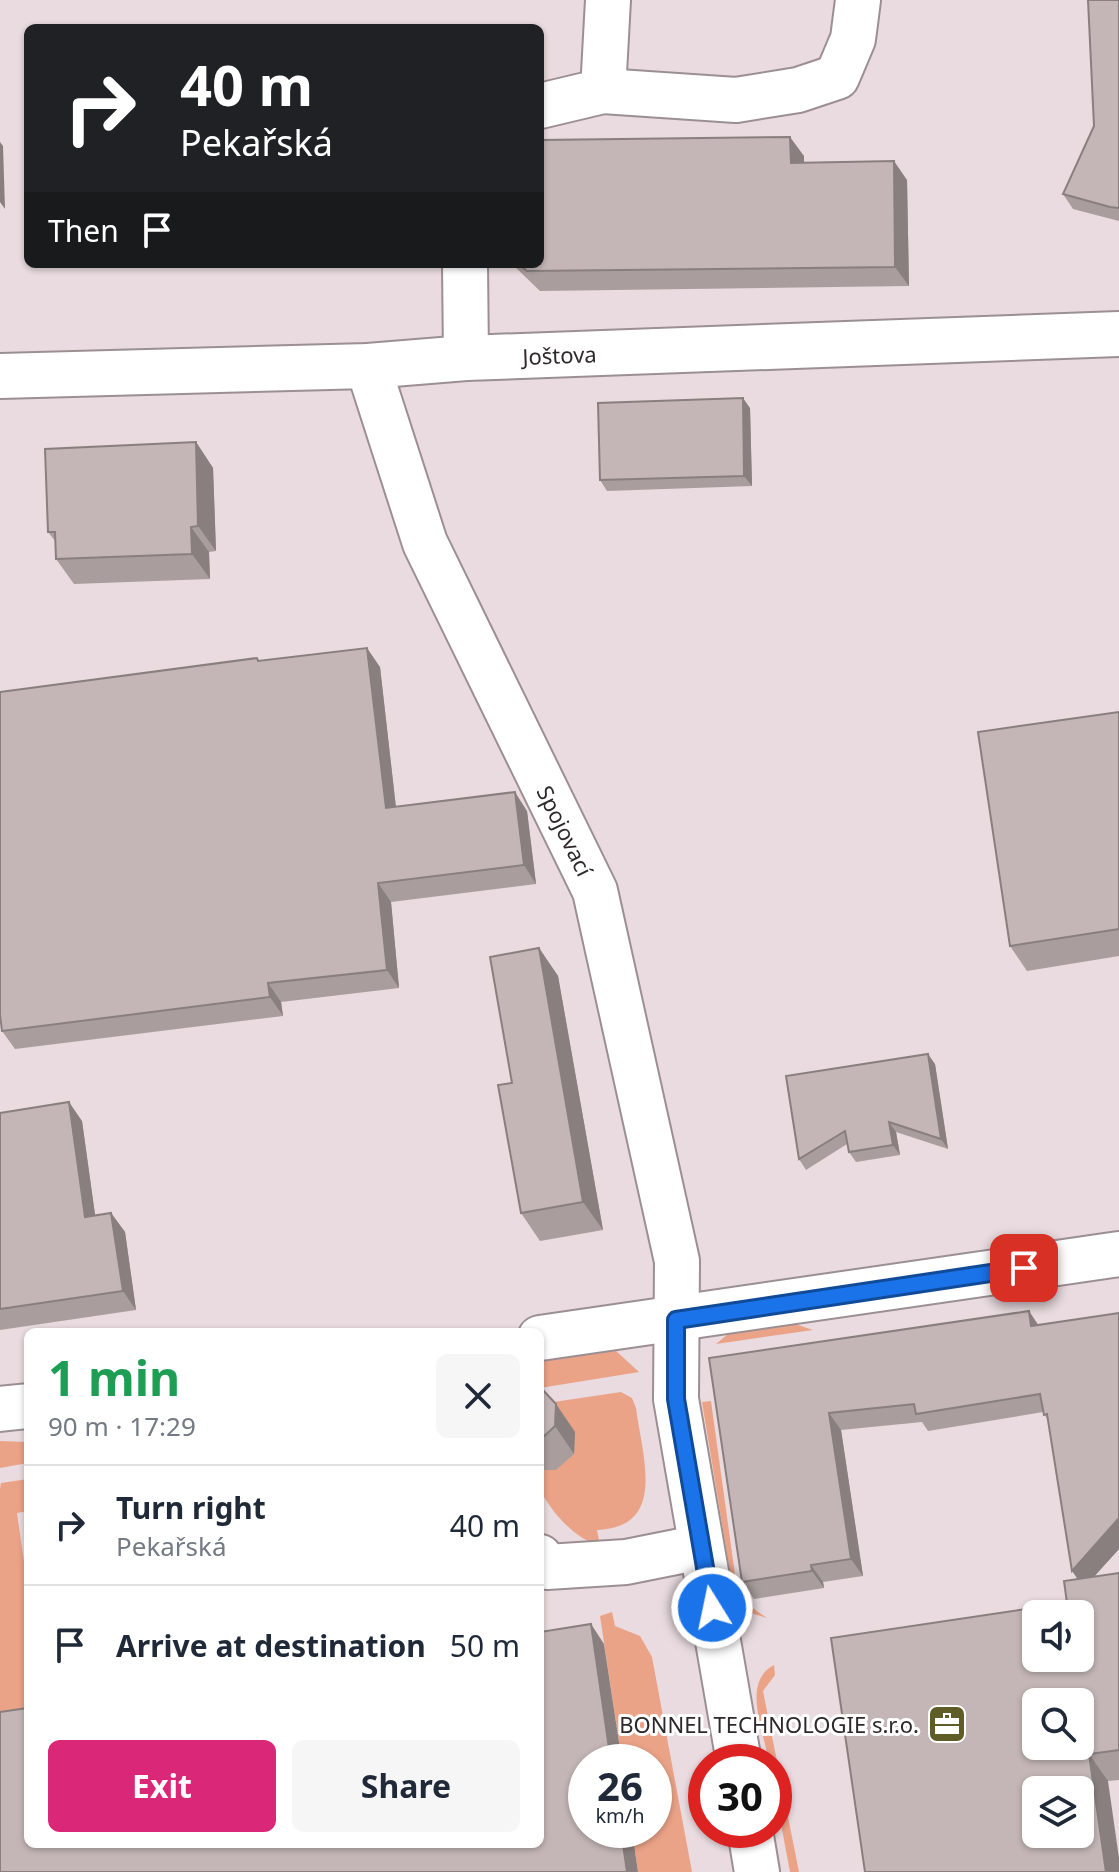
<!DOCTYPE html>
<meta charset="utf-8">
<style>
body{margin:0;font-family:"Noto Sans",sans-serif;background:#f6f6f7;color:#1f2937;height:100vh;display:flex;flex-direction:column;font-size:30px;white-space:nowrap}
*{box-sizing:border-box;margin:0}
p{font-size:26px;color:#747a83}
.icon{flex:none;width:44px;height:44px;fill:none;stroke:currentColor;stroke-width:2;stroke-linecap:round;stroke-linejoin:round}
.map{position:relative;flex:1;overflow:hidden}
.side{position:absolute;left:24px;top:1328px;width:520px;height:520px;display:flex;flex-direction:column;background:#fff;border-radius:12px;box-shadow:0 2px 6px #0004}
.side>*{flex:none}
.top-card{position:absolute;left:24px;top:24px;width:520px;height:244px;border-radius:12px;box-shadow:0 2px 6px #0004;background:#202124;color:#fff;overflow:hidden}
.tools{position:absolute;left:1022px;top:1600px;display:grid;gap:16px}
.tools a{display:grid;place-items:center;width:72px;height:72px;border-radius:12px;background:#fff;box-shadow:0 2px 6px #0004;font-size:40px}
.speed{position:absolute;left:568px;top:1744px;display:flex;gap:16px;font-size:40px;font-weight:700;text-align:center}
.speed>*{display:grid;place-content:center;width:104px;height:104px;border-radius:50%;background:#fff;box-shadow:0 2px 6px #0004;line-height:1}
.speed small{font-size:20px;font-weight:400}
.speed .limit{border:12px solid #d22;background:#fff;color:#111}
.pin{position:absolute;display:grid;place-items:center;width:68px;height:68px;color:#fff;margin:-34px;border-radius:16px;box-shadow:0 4px 12px #0006}
.me{position:absolute;width:88px;margin:-44px;rotate:350deg;stroke-linejoin:round;filter:drop-shadow(0 0 6px #0008)}
.turn{display:flex;align-items:center;gap:28px;height:168px;padding:0 24px;font-size:36px}
.turn .icon{width:104px;height:104px;stroke-width:2.5}
.turn b{display:block;font-size:56px;line-height:68px}
.then{display:flex;align-items:center;height:76px;padding:0 24px;background:#0003;gap:16px;font-size:30px}
.round{display:grid;place-items:center;flex:none;width:84px;height:84px;border-radius:12px;background:#f6f6f7}
.overview{display:flex;align-items:center;justify-content:space-between;height:136px;padding:0 24px}
h1{font-size:48px;font-weight:700;line-height:60px;color:#1e9e55}
.action{display:flex;gap:16px;margin-top:auto;padding:16px 24px}
.action a{flex:1;height:92px;border-radius:12px;background:#db2777;color:#fff;font-size:32px;font-weight:700;line-height:92px;text-align:center}
.action a+a{background:#f6f6f7;color:#1f2937}
ul{padding:0;list-style:none}
li{display:flex;align-items:center;gap:24px;height:120px;padding:0 24px;border-top:2px solid #e0e1e3}
li div{flex:1}
li b{display:block;font-size:30px}
li em{font-style:normal}
.map>svg:first-child{display:block}
.green{fill:#eba388}
.lines{fill:none;stroke-linecap:round;stroke-linejoin:round}
.minor-casing{stroke:#9c8f92;stroke-width:48}
.minor{stroke:#fff;stroke-width:44}
.wall{fill:#a99d9d}
.shaded-wall{fill:#897f7f}
.building{fill:#c4b6b6;stroke:#897f7f;stroke-width:2;fill-rule:evenodd}
.route-casing{stroke:#114b97;stroke-width:20}
.route{stroke:#1a73e8;stroke-width:14}
.labels{text-anchor:middle;dominant-baseline:central;stroke-width:6;stroke-linejoin:round;paint-order:stroke}
.street-label{font-size:22px;fill:#2e282a;stroke:#fff}
.poi-label{font-size:22px;fill:#2e282a;stroke:#fff;text-anchor:end}
</style>
<div class="map">
<svg width="1119" height="1872" viewBox="0 0 1119 1872">
<rect width="100%" height="100%" fill="#e9dbdf"/>
<path class="green" d="M789,1322L813,1330L716,1344L733,1330Z
M594,1344L615,1350L639,1372L540,1388V1355Z
M621,1392L632,1398L636,1408C642,1456 668,1527 597,1530L600,1545C577,1541 551,1512 541,1491C536,1480 540,1420 540,1404Z
M711,1401L736,1582L743,1601L767,1618L747,1612L734,1596L702,1402Z
M0,1441L28,1442V1463L0,1468Z
M28,1479V1511L17,1513L28,1590V1729L0,1733V1489L1,1483Z
M612,1612L615,1626L640,1636L652,1657L692,1872H638L632,1830H654V1762H622L600,1616Z
M774,1665L775,1675L763,1691L799,1872H790L774,1787V1762H769C764,1732 741,1682 774,1665Z"/>
<g class="lines">
<g class="minor-casing">
<g id="minor">
<path d="M603,91L736,100L798,90L837,77L853,39L858,0"/>
<path d="M540,106L603,91L608,0"/>
<path d="M465,264L466,358"/>
<path id="s1" d="M368,366L425,543L595,891L677,1261L676,1399L739,1762"/>
<path id="s2" d="M0,376L368,366L466,358L1119,334"/>
<path d="M540,1338L1119,1254"/>
<path d="M0,1409L28,1406"/>
<path d="M540,1557L547,1567L626,1562L701,1547"/>
<path d="M750,1830L757,1872"/>
</g>
</g>
<use href="#minor" class="minor"/>
</g>
<path class="wall" d="M1119,0V221L1073,209L1063,194L1094,126Z
M804,156V163L907,180L909,286L540,291L512,264H540Z
M750,408L752,486L607,491L600,480Z
M196,442L213,468L216,551L209,552L210,579L74,584L56,559V542L48,532Z
M257,658L260,661L380,667L396,807L527,811L536,884L391,902L399,988L281,1002L283,1016L15,1049L2,1031Z
M1119,712V956L1027,971L1010,946Z
M539,948L558,976L603,1230L540,1241L521,1213L512,1083Z
M935,1064L948,1149L896,1132L900,1155L856,1162L849,1152L847,1144L806,1170L799,1159Z
M0,1113L82,1121L95,1215L111,1213L125,1232L136,1310L0,1330Z
M1119,1313V1549L1094,1576L1119,1573V1780L1108,1781L865,1872L1067,1603L1077,1579L1048,1420L1043,1412L928,1431L922,1422L841,1430L863,1576L823,1582L824,1588L754,1599L742,1582L709,1358L1038,1325Z
M540,1387L556,1404L575,1432L574,1454L556,1470H540Z"/>
<path class="shaded-wall" d="M790,137L804,156V182L791,163Z
M0,142L3,146L5,209L0,202Z
M894,161L907,180L909,286L895,267Z
M743,398L750,408L752,486L744,476Z
M196,442L213,468L216,551L198,526Z
M191,527L209,552L210,579L192,554Z
M367,648L380,667L398,826L386,808Z
M515,792L527,811L536,884L524,865Z
M378,883L391,902L399,988L387,970Z
M539,948L558,976L603,1230L583,1202Z
M268,983L281,1002L283,1016L270,997Z
M928,1054L935,1064L948,1149L941,1139Z
M69,1102L82,1121L98,1236L85,1217Z
M889,1122L896,1132L900,1155L893,1145Z
M111,1213L125,1232L136,1310L123,1291Z
M1029,1311L1041,1329L1031,1326Z
M556,1404L575,1432L574,1454L555,1426Z
M829,1413L841,1430L863,1576L851,1559Z
M1119,1518V1549L1084,1588L1072,1571Z
M811,1565L823,1582L824,1588L812,1571Z
M591,1624L604,1644L622,1762H611Z
M1089,1754L1108,1781L1119,1858V1872H1106Z
M621,1830H632L638,1872H627Z"/>
<path class="building" d="M1088,0H1119V208L1110,207L1063,194L1094,126Z
M790,137L791,163L894,161L895,267L527,271L519,264H540V140Z
M743,398L744,476L600,480L598,403Z
M196,442L198,526L191,527L192,554L56,559L55,532H48L45,449Z
M367,648L386,808L515,792L524,865L378,883L387,970L268,983L270,997L2,1031L0,1015V692L257,658L258,661Z
M1119,712V929L1010,946L978,732Z
M539,948L583,1202L521,1213L498,1085L512,1083L490,957Z
M928,1054L941,1139L889,1122L893,1145L849,1152L845,1131L799,1159L786,1076Z
M69,1102L85,1217L111,1213L123,1291L0,1309V1113Z
M1029,1311L1031,1326L1119,1313V1518L1072,1571L1047,1414L1044,1415L1040,1394L916,1414L914,1404L829,1413L851,1559L811,1565L812,1571L742,1582L709,1358Z
M540,1387L556,1404L555,1426L540,1440Z
M1119,1573V1750L1089,1754L1106,1872H865L831,1638L1067,1603L1064,1581ZM1036,1614H1080V1658H1036ZM1036,1702H1080V1746H1036ZM1036,1790H1080V1834H1036Z
M591,1624L611,1762H586V1830H621L627,1872H0V1712L28,1708V1844H540V1632Z"/>
<g class="lines">
<g class="route-casing">
<path id="route" d="M712,1608L676,1399V1320L1024,1268"/>
</g>
<use href="#route" class="route"/>
</g>
<defs>
<g id="office-square" transform="scale(2)"><rect x="-9" y="-9" width="18" height="18" rx="4" fill="#5f5c28" stroke="#fff"/><path d="M-6-3h4V-5.5h4V-3h4V5H-6ZM-1-4.5V-3h2v-1.5ZM-6 0V1H6V0Z" fill="#fff"/></g>
</defs>
<g fill-rule="evenodd">
<use href="#office-square" x="947" y="1724"/>
</g>
<g class="labels">
<g class="street-label">
<text stroke="none"><textPath href="#s2" startOffset="560">Joštova</textPath></text>
<text stroke="none"><textPath href="#s1" startOffset="506">Spojovací</textPath></text>
</g>
<g class="poi-label">
<text x="919" y="1724">BONNEL TECHNOLOGIE s.r.o.</text>
</g>
</g>
</svg>
<div class="tools">
<a><svg class="icon" aria-label="sound" viewBox="0 0 24 24"><path d="M4 9h4l5-4v14l-5-4H4zM17 9q2 3 0 6"/></svg></a>
<a><svg class="icon" aria-label="search" viewBox="0 0 24 24"><circle cx="10" cy="10" r="6"/><path d="M15 15l6 6"/></svg></a>
<a><svg class="icon" aria-label="layers" viewBox="0 0 24 24"><path d="M12 4l9 5-9 5-9-5zM3 14l9 5 9-5"/></svg></a>
</div>
<div class="speed"><div>26<small>km/h</small></div><div class="limit">30</div></div>
<div class="pin" style="left:1024px;top:1268px;background:#d93025"><svg class="icon" aria-label="arrive" viewBox="0 0 24 24"><path d="M6 21V4h12l-3 4 3 4H6"/></svg></div>
<svg class="me" style="left:712px;top:1608px" viewBox="-20 -20 40 40"><circle r="17" fill="#1a73e8" stroke="#fff" stroke-width="3"/><path d="M0-11L8 9 0 5-8 9z" fill="#fff"/></svg>
<div class="top-card">
<div class="turn"><svg class="icon" aria-label="right" viewBox="0 0 24 24"><path d="M7 20v-9h11M14 6l5 5-5 5"/></svg><div><b>40 m</b>Pekařská</div></div>
<div class="then">Then<svg class="icon" aria-label="arrive" viewBox="0 0 24 24"><path d="M6 21V4h12l-3 4 3 4H6"/></svg></div>
</div>
<section class="side">
<div class="overview"><div><h1>1 min</h1><p>90 m · 17:29</p></div><a class="round"><svg class="icon" aria-label="close" viewBox="0 0 24 24"><path d="M6 6l12 12M18 6L6 18"/></svg></a></div>
<ul>
<li><svg class="icon" aria-label="right" viewBox="0 0 24 24"><path d="M7 20v-9h11M14 6l5 5-5 5"/></svg><div><b>Turn right</b><p>Pekařská</p></div><em>40 m</em></li>
<li><svg class="icon" aria-label="arrive" viewBox="0 0 24 24"><path d="M6 21V4h12l-3 4 3 4H6"/></svg><div><b>Arrive at destination</b></div><em>50 m</em></li>
</ul>
<div class="action"><a>Exit</a><a>Share</a></div>
</section>
</div>
